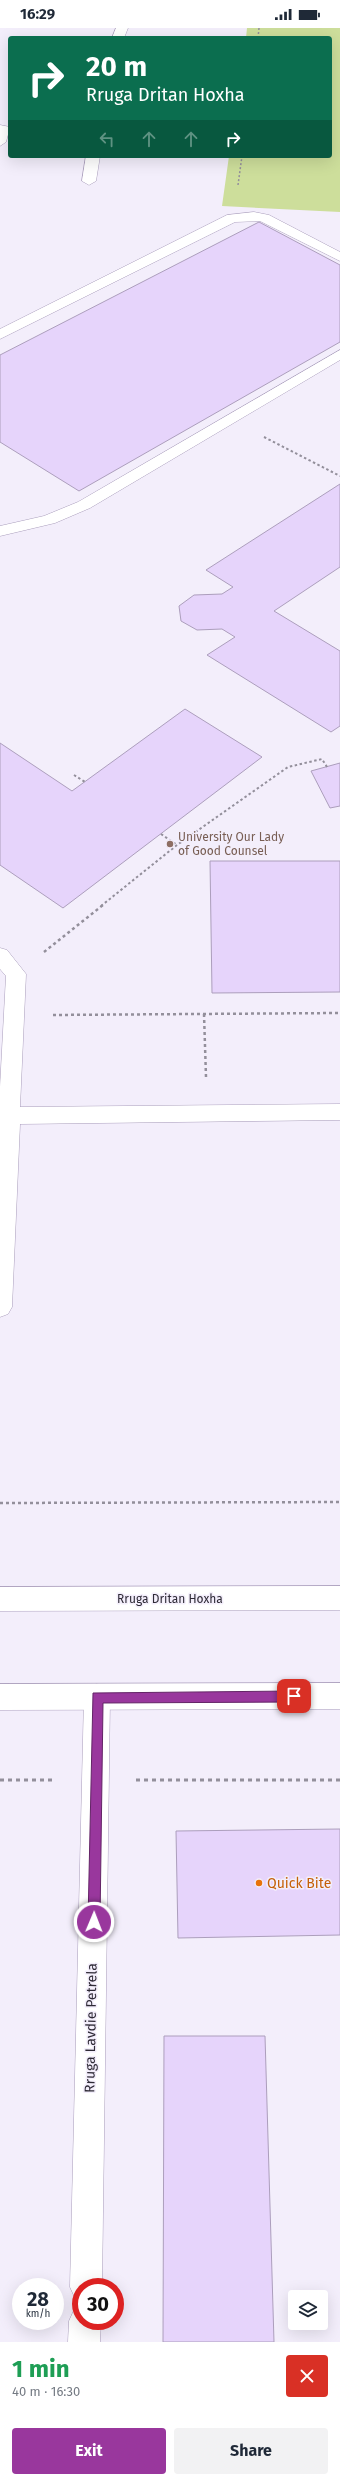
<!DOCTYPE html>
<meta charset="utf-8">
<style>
body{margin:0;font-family:"Fira Sans",sans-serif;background:#f2f2f3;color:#1f2937;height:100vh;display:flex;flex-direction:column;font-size:15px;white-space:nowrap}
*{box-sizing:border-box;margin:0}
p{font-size:13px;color:#747a83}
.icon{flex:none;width:22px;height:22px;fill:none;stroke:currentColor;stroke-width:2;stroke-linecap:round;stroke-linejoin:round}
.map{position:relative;height:2314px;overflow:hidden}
.side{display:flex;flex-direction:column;background:#fff;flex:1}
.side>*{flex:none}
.top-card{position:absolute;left:8px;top:8px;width:324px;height:122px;border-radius:4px;box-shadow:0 4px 16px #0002;background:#0b6e4f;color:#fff;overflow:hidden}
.controls{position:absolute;left:288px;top:2262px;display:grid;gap:8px}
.controls a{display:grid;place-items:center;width:40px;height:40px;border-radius:4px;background:#fff;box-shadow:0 4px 16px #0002;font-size:20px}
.speed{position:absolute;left:12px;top:2250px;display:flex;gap:8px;font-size:20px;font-weight:700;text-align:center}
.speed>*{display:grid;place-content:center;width:52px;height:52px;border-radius:50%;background:#fff;box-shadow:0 4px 16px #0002;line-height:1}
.speed small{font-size:10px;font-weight:400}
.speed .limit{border:6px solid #d22;background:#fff;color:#111}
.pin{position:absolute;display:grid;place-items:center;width:34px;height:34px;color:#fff;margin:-17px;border-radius:8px;box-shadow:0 2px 6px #0006}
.me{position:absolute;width:44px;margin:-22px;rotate:1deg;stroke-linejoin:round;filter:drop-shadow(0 0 3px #0008)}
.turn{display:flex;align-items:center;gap:14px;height:84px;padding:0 12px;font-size:18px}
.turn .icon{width:52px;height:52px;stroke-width:2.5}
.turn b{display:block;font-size:28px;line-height:34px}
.lanes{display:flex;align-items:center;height:38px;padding:0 12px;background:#0003;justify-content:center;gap:20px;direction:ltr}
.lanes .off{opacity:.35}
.round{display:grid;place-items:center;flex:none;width:42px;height:42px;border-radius:4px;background:#f2f2f3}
.summary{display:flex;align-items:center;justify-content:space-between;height:68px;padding:0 12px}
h1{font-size:24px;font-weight:700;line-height:30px;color:#1e9e55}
.button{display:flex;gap:8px;margin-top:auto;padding:8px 12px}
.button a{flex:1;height:46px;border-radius:4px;background:#99379d;color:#fff;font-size:16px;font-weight:700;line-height:46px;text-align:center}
.button a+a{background:#f2f2f3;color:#1f2937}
.status{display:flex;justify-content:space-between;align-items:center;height:28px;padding:0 20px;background:#fff;direction:ltr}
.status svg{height:11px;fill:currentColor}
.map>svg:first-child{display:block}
.green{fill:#cdde9b}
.building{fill:#e6d4fb;stroke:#ac9ebc}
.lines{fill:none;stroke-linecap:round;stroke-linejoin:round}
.service-casing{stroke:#aa9ebc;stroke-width:1}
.minor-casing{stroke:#aa9ebc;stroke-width:1}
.primary-casing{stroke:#aa9ebc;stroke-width:1}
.path-far3{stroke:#938f9b;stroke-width:1.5;stroke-dasharray:2 2;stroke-linecap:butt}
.path-far2{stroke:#938f9b;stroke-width:2;stroke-dasharray:2.5 2.5;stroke-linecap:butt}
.path-far1{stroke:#938f9b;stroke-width:2.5;stroke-dasharray:3 3;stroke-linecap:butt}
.path{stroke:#938f9b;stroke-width:3;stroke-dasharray:4 4;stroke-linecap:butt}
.service{fill:#fff;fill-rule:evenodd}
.minor{fill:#fff;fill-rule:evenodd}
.primary{fill:#fff;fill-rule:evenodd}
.route{fill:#99379d;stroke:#632466}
.education-dot{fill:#8d6e63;stroke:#f3eefb;stroke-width:1.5}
.food-dot{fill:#e8710a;stroke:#f3eefb;stroke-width:1.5}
.labels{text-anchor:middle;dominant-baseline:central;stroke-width:3;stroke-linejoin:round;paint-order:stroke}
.education-label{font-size:12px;fill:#785e54;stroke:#f3eefb;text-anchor:start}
.street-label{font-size:12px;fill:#2e2a36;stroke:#f3eefb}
.near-food-label{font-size:14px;fill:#c56008;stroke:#f3eefb;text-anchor:start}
.near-street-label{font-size:14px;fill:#2e2a36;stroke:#f3eefb}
</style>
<div class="status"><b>16:29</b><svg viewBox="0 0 49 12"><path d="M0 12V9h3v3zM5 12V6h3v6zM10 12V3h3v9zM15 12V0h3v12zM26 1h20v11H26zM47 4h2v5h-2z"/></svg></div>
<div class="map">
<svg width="340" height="2314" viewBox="0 0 340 2314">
<rect width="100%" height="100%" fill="#f3eefb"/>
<path class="green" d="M247,0H340V184L222,178L229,128H330V10H246Z"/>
<path class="building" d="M259,194L340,237V314L79,463L0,414V327Z
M340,456V539L274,583L340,623V698L331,704L207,627L235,609L222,601L197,602L181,593L179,578L194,567L222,566L233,559L206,542Z
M185,681L262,729L63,880L0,837V715L72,763Z
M340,735V778L330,780L311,743Z
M210,833H340V964L212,965Z
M340,1801V1907L178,1910L176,1803Z
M164,2008H265L274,2314H163Z"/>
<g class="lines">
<g class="service-casing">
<path id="service" d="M116,0H128L124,10H112Z
M0,97L10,99L6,114L0,118Z
M86,128H100L96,153L89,157L82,153Z
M254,184L269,187L340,224V233L260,193L235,194L0,311V301L227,187Z
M340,322V332L90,480L55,495L0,508V498L44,488L78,474Z
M0,920L7,922L26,946L20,1079L340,1076V1092L20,1096L12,1279L8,1286L0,1289V1059L6,948L0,941Z"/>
</g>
<g class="minor-casing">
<path id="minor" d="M97,1656L106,1660L110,1669L102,2259H81V2273L75,2270L70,2259L84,1669L88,1660Z
M81,2279V2293H101L100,2314H68L69,2293L74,2282Z"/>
</g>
<g class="primary-casing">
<path id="primary" d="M340,1558V1582L0,1583V1559Z
M340,1655V1681L0,1682V1656Z"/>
</g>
<path class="path-far3" d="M258,10L259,0
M238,157L242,128"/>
<path class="path-far2" d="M264,409L340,448
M74,747L85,754
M161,806L177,817
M101,878L177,817L288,739L322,731L327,739"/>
<path class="path-far1" d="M44,924L103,877
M204,986L206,1049
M53,987L340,985
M0,1475L340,1474"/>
<path class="path" d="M0,1752H53
M136,1752H340"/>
<use href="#service" class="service"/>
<use href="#minor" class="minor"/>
<use href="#primary" class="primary"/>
</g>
<path class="route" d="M294,1663L300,1668L294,1674L103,1675L100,1894L98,1898H90L88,1894L93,1665Z"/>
<circle class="education-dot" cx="170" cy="816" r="4"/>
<circle class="food-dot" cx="259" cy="1855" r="4"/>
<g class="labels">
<g class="education-label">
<text x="178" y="809">University Our Lady<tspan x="178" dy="14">of Good Counsel</tspan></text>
</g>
<g class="street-label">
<text x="170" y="1571">Rruga Dritan Hoxha</text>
</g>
<g class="near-food-label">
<text x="267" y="1855">Quick Bite</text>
</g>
<g class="near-street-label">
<text transform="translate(91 2000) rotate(-89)">Rruga Lavdie Petrela</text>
</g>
</g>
</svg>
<div class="controls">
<a><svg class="icon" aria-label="layers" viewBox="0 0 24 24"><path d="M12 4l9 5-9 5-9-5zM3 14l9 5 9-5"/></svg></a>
</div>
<div class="speed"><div>28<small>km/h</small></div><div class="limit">30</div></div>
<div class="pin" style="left:294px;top:1668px;background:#d93025"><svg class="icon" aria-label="arrive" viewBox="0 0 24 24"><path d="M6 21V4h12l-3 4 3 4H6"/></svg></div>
<svg class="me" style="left:94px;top:1894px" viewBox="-20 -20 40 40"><circle r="17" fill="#99379d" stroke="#fff" stroke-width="3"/><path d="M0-11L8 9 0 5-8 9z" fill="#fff"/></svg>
<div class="top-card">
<div class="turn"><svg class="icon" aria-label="right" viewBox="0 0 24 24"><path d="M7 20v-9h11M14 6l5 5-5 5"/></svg><div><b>20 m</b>Rruga Dritan Hoxha</div></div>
<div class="lanes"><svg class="icon off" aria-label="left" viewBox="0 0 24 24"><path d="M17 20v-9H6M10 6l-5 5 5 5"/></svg><svg class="icon off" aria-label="ahead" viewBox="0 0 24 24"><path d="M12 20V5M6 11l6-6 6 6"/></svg><svg class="icon off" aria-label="ahead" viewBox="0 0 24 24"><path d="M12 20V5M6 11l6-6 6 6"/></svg><svg class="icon" aria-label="right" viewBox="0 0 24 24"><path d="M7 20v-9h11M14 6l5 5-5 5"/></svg></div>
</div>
</div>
<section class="side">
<div class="summary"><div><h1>1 min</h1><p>40 m · 16:30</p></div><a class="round" style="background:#d93025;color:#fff"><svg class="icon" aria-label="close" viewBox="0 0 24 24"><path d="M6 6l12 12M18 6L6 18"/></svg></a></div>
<div class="button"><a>Exit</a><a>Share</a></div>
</section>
